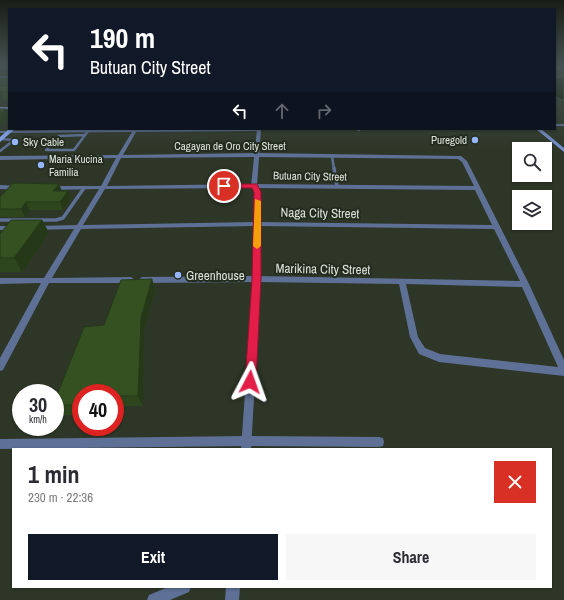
<!DOCTYPE html>
<meta charset="utf-8">
<style>
body{margin:0;font-family:"Archivo Narrow",sans-serif;background:#f7f7f7;color:#2b2b33;height:100vh;display:flex;flex-direction:column;font-size:15px;white-space:nowrap}
*{box-sizing:border-box;margin:0}
p{font-size:13px;color:#7c7c81}
.icon{flex:none;width:22px;height:22px;fill:none;stroke:currentColor;stroke-width:2;stroke-linecap:round;stroke-linejoin:round}
.map{position:relative;flex:1;overflow:hidden}
.drawer{position:absolute;left:12px;top:448px;width:540px;height:140px;display:flex;flex-direction:column;background:#fff;border-radius:0px;box-shadow:0 1px 3px #0004}
.drawer>*{flex:none}
.banner{position:absolute;left:8px;top:8px;width:548px;height:122px;border-radius:0px;box-shadow:0 1px 3px #0004;background:#111827;color:#fff;overflow:hidden}
.controls{position:absolute;left:512px;top:142px;display:grid;gap:8px}
.controls a{display:grid;place-items:center;width:40px;height:40px;border-radius:0px;background:#fff;box-shadow:0 1px 3px #0004;font-size:20px}
.speed{position:absolute;left:12px;top:384px;display:flex;gap:8px;font-size:20px;font-weight:700;text-align:center}
.speed>*{display:grid;place-content:center;width:52px;height:52px;border-radius:50%;background:#fff;box-shadow:0 1px 3px #0004;line-height:1}
.speed small{font-size:10px;font-weight:400}
.speed .limit{border:6px solid #d22;background:#fff;color:#111}
.pin{position:absolute;display:grid;place-items:center;width:34px;height:34px;color:#fff;margin:-17px;border:2px solid #fff;border-radius:50%;box-shadow:0 1px 4px #0007}
.me{position:absolute;width:44px;margin:-22px;rotate:4deg;stroke-linejoin:round;filter:drop-shadow(0 0 3px #0008)}
.turn{display:flex;align-items:center;gap:14px;height:84px;padding:0 16px;font-size:18px}
.turn .icon{width:52px;height:52px;stroke-width:2.5}
.turn b{display:block;font-size:28px;line-height:34px}
.lanes{display:flex;align-items:center;height:38px;padding:0 16px;background:#0003;justify-content:center;gap:20px;direction:ltr}
.lanes .off{opacity:.35}
.round{display:grid;place-items:center;flex:none;width:42px;height:42px;border-radius:0px;background:#f7f7f7}
.overview{display:flex;align-items:center;justify-content:space-between;height:68px;padding:0 16px}
h1{font-size:24px;font-weight:700;line-height:30px}
.primary-button{display:flex;gap:8px;margin-top:auto;padding:8px 16px}
.primary-button a{flex:1;height:46px;border-radius:0px;background:#111827;color:#fff;font-size:16px;font-weight:700;line-height:46px;text-align:center}
.primary-button a+a{background:#f7f7f7;color:#2b2b33}
.map>svg:first-child{display:block}
.water{fill:#0b1e00;stroke:#495841}
.lines{fill:none;stroke-linecap:round;stroke-linejoin:round}
.service-far2{stroke:#5e7095;stroke-width:2}
.service-far1{stroke:#5e7095;stroke-width:2.5}
.service{stroke:#5e7095;stroke-width:3.5}
.minor{fill:#5e7095;fill-rule:evenodd}
.tertiary{fill:#5e7095;fill-rule:evenodd}
.secondary{fill:#7591cd;fill-rule:evenodd}
.primary{fill:#87abf8;fill-rule:evenodd}
.wall{fill:#2e461d}
.shaded-wall{fill:#253918}
.building{fill:#355122;stroke:#253918}
.route{fill:#e11d48;stroke:#92132f}
.slow{fill:#f59e0b}
.poi-dot{fill:#95b6fd;stroke:#232c1e;stroke-width:1.5}
.labels{text-anchor:middle;dominant-baseline:central;stroke-width:4;stroke-linejoin:round;paint-order:stroke}
.far-poi-label{font-size:11px;fill:#dbe1d8;stroke:#232c1e;text-anchor:start}
.far-street-label{font-size:11px;fill:#dbe1d8;stroke:#232c1e}
.street-label{font-size:13px;fill:#dbe1d8;stroke:#232c1e}
.poi-label{font-size:13px;fill:#dbe1d8;stroke:#232c1e;text-anchor:start}
</style>
<div class="map">
<svg width="564" height="600" viewBox="0 0 564 600">
<rect width="100%" height="100%" fill="#2d3627"/>
<path class="water" d="M555,77H564V101L555,97Z"/>
<g class="lines">
<path class="service-far2" d="M555,69H564"/>
<path class="service-far1" d="M357,129L359,130
M85,135L74,150H46L59,136Z
M85,135L88,131
M0,151L14,140L1,139
M332,156L334,169"/>
<path class="service" d="M334,168L337,186
M0,220H56L63,218L84,188"/>
<path class="minor" d="M0,76H9V78H0Z
M555,124H564V126H555Z
M134,129L261,130L259,131L136,132L123,155L257,153L461,156L467,161L529,284L564,360V376L439,362L419,354L410,337L399,284L257,282L142,283L138,280L142,277L257,276L520,281L494,229L258,226L81,229L52,278L131,277L135,280L131,283H49L3,370L0,371V358L41,283L0,284V278H44L74,229L35,230L32,228L35,226L77,225L99,189L51,190L48,188L51,186H101L116,158L0,160V156L118,155L132,132L0,133V131ZM257,157L458,159L462,162L474,186L254,184L107,186L121,158ZM254,188L475,190L492,225L258,222L83,225L105,189ZM406,284L522,287L558,367L440,354L425,348L418,337Z
M0,185L19,186L22,188L19,190L0,189Z
M0,226H16L19,228L16,230H0Z
M246,436L379,437L383,438L384,442L383,446L379,447L246,446L0,449V439Z
M168,587H191L189,592L170,600H147L149,595Z"/>
<path class="tertiary" d="M257,129H261L257,186L261,192V279L251,449H241L253,279L255,192L251,186Z
M226,587H240L239,600H225Z"/>
<path class="secondary" d="M0,107H9V109H0Z
M536,129H541L564,148V152Z"/>
<path class="primary" d="M9,129H15L0,142V137Z"/>
</g>
<path class="wall" d="M0,78L9,79V100H4L0,103Z
M62,191L71,198L63,210H30L25,217H0V197Z
M42,220L49,233L22,272H0V234Z
M152,279L155,290L144,329L143,406H123L121,414H115V393H81V415H60L55,408V400L104,325Z"/>
<path class="shaded-wall" d="M0,66H8L0,71Z
M1,92L4,100L0,103V93Z
M6,109L9,115V118L0,125V114Z
M59,184L62,191H53Z
M68,191L71,198L63,210L60,202Z
M26,202L30,210L25,217L21,209Z
M42,220L49,233L22,272L14,258Z
M152,279L155,290L144,329L143,406L138,396L141,318Z
M118,396L123,406L121,414L116,404Z"/>
<path class="building" d="M0,78L9,79V92H1L0,93V86H6L7,83L6,81H0Z
M0,109H6L0,114Z
M13,183L59,184L53,191H68L60,202H26L21,209H0V197Z
M11,220H42L14,258H0V234Z
M152,279L141,318L138,396H118L115,404V393H81V405H55V400L84,327L104,325L121,280Z"/>
<linearGradient id="sky" x2="0" y2="1"><stop stop-color="#191e15"/><stop offset="0.44" stop-color="#465252"/><stop offset="1" stop-color="#465252" stop-opacity="0"/></linearGradient>
<rect width="564" height="150" fill="url(#sky)"/>
<path class="route" d="M254,184H257L261,192V279L256,382L254,385L250,387L246,385L245,382L252,279L254,192L252,188H224L221,186L224,184Z"/>
<path class="slow" d="M255,199L261,201V246L257,249L253,246Z"/>
<g class="poi-dot">
<circle cx="475" cy="140" r="4"/>
<circle cx="15" cy="142" r="4"/>
<circle cx="41" cy="165" r="4"/>
<circle cx="178" cy="275" r="4"/>
</g>
<g class="labels">
<g class="far-poi-label">
<text x="467" y="140" text-anchor="end">Puregold</text>
<text x="23" y="142">Sky Cable</text>
<text x="49" y="159">Maria Kucina<tspan x="49" dy="13">Familia</tspan></text>
</g>
<g class="far-street-label">
<text x="230" y="146">Cagayan de Oro City Street</text>
<text transform="translate(310 176) rotate(1)">Butuan City Street</text>
</g>
<g class="street-label">
<text transform="translate(320 213) rotate(1)">Naga City Street</text>
<text transform="translate(323 269) rotate(1)">Marikina City Street</text>
</g>
<g class="poi-label">
<text x="186" y="275">Greenhouse</text>
</g>
</g>
</svg>
<div class="controls">
<a><svg class="icon" aria-label="search" viewBox="0 0 24 24"><circle cx="10" cy="10" r="6"/><path d="M15 15l6 6"/></svg></a>
<a><svg class="icon" aria-label="layers" viewBox="0 0 24 24"><path d="M12 4l9 5-9 5-9-5zM3 14l9 5 9-5"/></svg></a>
</div>
<div class="speed"><div>30<small>km/h</small></div><div class="limit">40</div></div>
<div class="pin" style="left:224px;top:186px;background:#d93025"><svg class="icon" aria-label="arrive" viewBox="0 0 24 24"><path d="M6 21V4h12l-3 4 3 4H6"/></svg></div>
<svg class="me" style="left:250px;top:382px" viewBox="-20 -20 40 40"><path d="M0-17L14 15 0 8-14 15z" fill="#e11d48" stroke="#fff" stroke-width="4"/></svg>
<div class="banner">
<div class="turn"><svg class="icon" aria-label="left" viewBox="0 0 24 24"><path d="M17 20v-9H6M10 6l-5 5 5 5"/></svg><div><b>190 m</b>Butuan City Street</div></div>
<div class="lanes"><svg class="icon" aria-label="left" viewBox="0 0 24 24"><path d="M17 20v-9H6M10 6l-5 5 5 5"/></svg><svg class="icon off" aria-label="ahead" viewBox="0 0 24 24"><path d="M12 20V5M6 11l6-6 6 6"/></svg><svg class="icon off" aria-label="right" viewBox="0 0 24 24"><path d="M7 20v-9h11M14 6l5 5-5 5"/></svg></div>
</div>
<section class="drawer">
<div class="overview"><div><h1>1 min</h1><p>230 m · 22:36</p></div><a class="round" style="background:#d93025;color:#fff"><svg class="icon" aria-label="close" viewBox="0 0 24 24"><path d="M6 6l12 12M18 6L6 18"/></svg></a></div>
<div class="primary-button"><a>Exit</a><a>Share</a></div>
</section>
</div>
